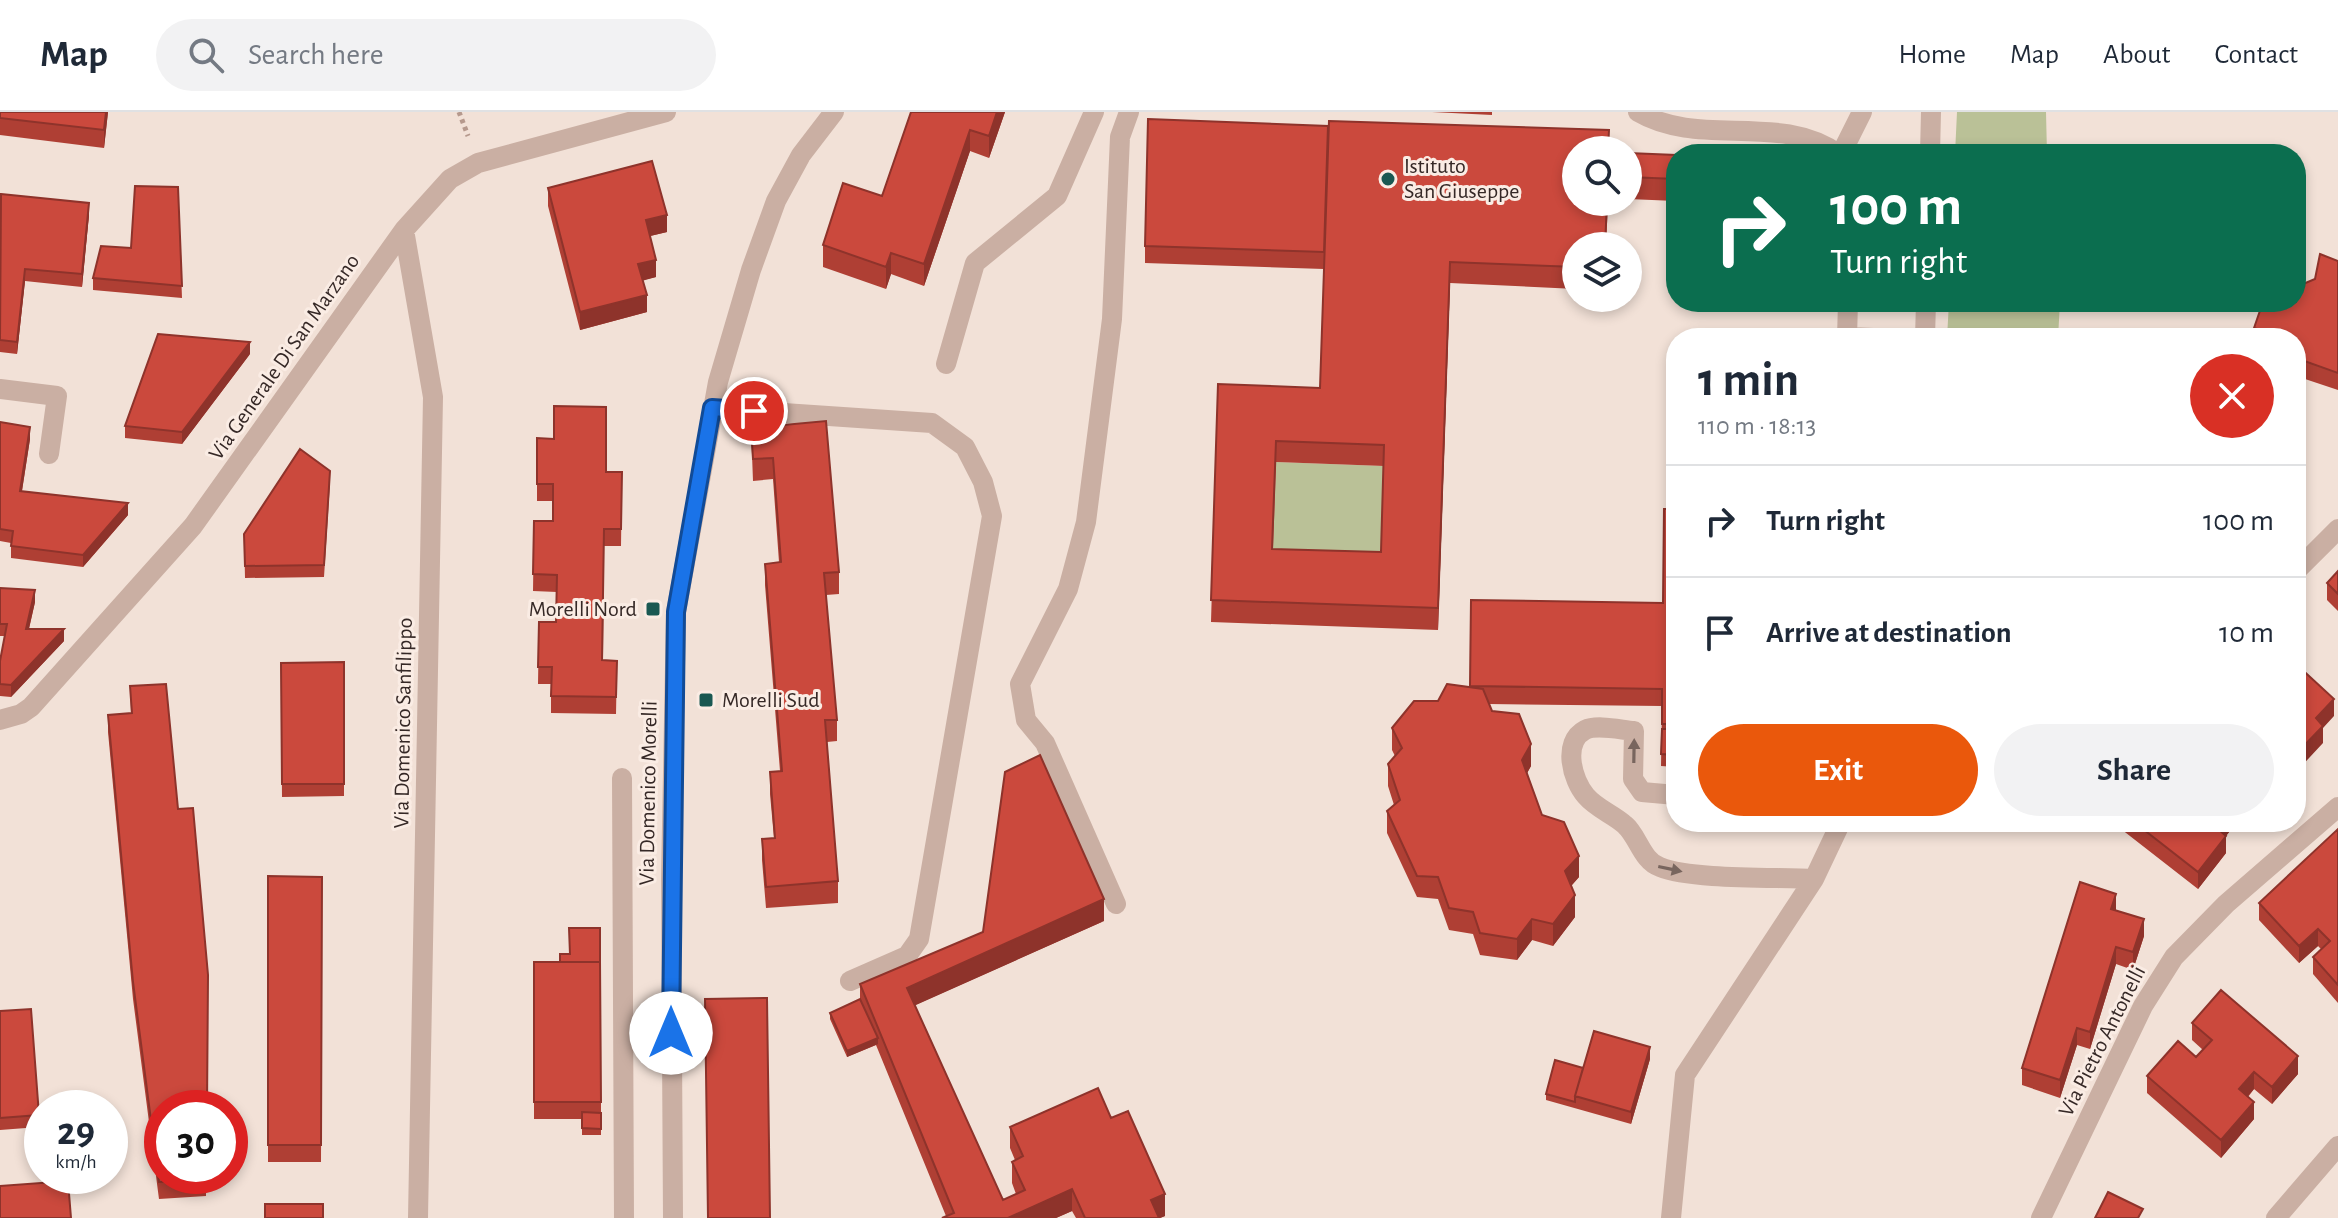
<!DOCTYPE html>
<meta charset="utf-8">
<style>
body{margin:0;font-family:"Alegreya Sans",sans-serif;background:#f2f2f3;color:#1f2937;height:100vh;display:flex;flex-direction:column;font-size:30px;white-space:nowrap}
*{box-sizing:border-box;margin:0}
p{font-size:26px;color:#747a83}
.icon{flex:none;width:44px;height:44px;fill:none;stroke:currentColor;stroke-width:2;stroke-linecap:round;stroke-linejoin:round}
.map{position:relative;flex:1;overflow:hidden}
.drawer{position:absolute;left:1666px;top:216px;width:640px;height:504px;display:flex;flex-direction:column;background:#fff;border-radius:32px;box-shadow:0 4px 12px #0003}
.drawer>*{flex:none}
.hud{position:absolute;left:1666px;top:32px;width:640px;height:168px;border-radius:32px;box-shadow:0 4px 12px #0003;background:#0b6e4f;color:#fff;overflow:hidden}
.fabs{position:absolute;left:1562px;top:24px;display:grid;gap:16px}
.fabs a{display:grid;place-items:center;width:80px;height:80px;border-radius:50%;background:#fff;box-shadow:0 4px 12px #0003;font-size:40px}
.speed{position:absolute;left:24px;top:978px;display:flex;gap:16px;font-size:40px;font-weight:700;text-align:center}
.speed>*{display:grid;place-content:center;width:104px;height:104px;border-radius:50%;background:#fff;box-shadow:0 4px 12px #0003;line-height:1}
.speed small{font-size:20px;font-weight:400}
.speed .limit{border:12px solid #d22;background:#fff;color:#111}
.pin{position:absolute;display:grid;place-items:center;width:68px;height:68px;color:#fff;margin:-34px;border:4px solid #fff;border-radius:50%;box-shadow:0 2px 8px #0007}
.me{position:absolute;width:88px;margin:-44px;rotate:0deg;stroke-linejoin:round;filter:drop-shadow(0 0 6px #0008)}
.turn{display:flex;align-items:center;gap:28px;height:168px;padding:0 32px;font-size:36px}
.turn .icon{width:104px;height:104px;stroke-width:2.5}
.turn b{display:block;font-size:56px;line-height:68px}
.round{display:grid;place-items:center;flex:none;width:84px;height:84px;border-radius:42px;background:#f2f2f3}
.overview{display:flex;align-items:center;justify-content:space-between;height:136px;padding:0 32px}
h1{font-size:48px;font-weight:700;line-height:60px}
.action{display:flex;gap:16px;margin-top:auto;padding:16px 32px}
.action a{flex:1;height:92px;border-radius:48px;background:#ea580c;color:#fff;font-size:32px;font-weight:700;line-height:92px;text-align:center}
.action a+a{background:#f2f2f3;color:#1f2937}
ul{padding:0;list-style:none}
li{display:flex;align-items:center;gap:24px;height:112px;padding:0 32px;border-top:2px solid #e0e1e3}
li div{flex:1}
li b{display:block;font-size:30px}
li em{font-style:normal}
header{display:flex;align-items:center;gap:48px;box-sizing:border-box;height:112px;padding:0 40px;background:#fff;border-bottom:2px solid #e0e1e3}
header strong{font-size:38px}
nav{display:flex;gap:44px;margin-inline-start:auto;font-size:28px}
.search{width:560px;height:72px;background:#f2f2f3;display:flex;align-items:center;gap:20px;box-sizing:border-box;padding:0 28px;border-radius:44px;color:#747a83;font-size:30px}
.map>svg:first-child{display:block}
.green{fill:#bac197}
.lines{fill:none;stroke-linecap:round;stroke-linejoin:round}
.path{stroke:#b6998d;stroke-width:5;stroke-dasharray:4 4;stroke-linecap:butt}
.minor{stroke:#caafa3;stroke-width:20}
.wall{fill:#af3f34;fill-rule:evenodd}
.shaded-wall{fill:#8e332b}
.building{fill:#cb493d;stroke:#8e332b;stroke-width:2;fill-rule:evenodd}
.oneway{fill:#78655e}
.route-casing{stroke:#114b97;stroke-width:20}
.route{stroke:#1a73e8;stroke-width:14}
.poi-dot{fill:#1a5852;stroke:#faece4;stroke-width:3}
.labels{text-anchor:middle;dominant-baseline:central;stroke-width:6;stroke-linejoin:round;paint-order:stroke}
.poi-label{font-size:22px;fill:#352826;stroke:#faece4;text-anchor:start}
.street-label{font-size:22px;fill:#352826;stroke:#faece4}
</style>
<header>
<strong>Map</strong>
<div class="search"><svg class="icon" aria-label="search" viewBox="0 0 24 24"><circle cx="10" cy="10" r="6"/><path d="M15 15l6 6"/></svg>Search here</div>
<nav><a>Home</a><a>Map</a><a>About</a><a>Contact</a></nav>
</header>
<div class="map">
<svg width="2338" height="1106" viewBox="0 0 2338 1106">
<rect width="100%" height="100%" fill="#f2e1d7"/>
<path class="green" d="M1957,0H2046L2047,42H1955Z
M1949,190H2060L2058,226H1947Z
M1276,350L1384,354L1381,462L1272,458Z"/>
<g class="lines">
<path class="path" d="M459,0L468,24"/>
<path class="minor" d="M1638,0C1699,36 1780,0 1838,42
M1841,42L1862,0
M1930,42L1931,0
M404,118L433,285L418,1106
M1847,225L1873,226
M1847,226L1848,190
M1925,226L1926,190
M946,252L975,151L1057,84L1094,0
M0,277L57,284L49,342
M712,296L932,311L965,335L983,370L992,404L919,827L907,844L850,869
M2296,459L2338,417
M0,608L21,602L31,595L193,414L404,118L450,67L478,51L666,0
M622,666L624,1106
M1676,683L1642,680L1633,667L1634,619C1621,618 1597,612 1585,618C1562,630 1572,668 1586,684C1597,697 1613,702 1625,713C1638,724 1642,749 1660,755C1692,768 1776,765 1814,767
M1116,792L1045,631L1026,608L1020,572L1068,477L1086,410L1112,207L1120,25L1129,0
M673,1106L671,767L676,500L718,270L751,158L776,89L801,43L834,0
M1671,1106L1685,963L1814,767L1841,710
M2041,1106L2143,894L2174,845L2226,792L2338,695
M2276,1106L2338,1034"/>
</g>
<path class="wall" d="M0,0H108L104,36L0,23Z
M911,0H1005L989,46L970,39L924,174L891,162L886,177L823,155V133L882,84Z
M1432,0H1492V3Z
M1609,38L1576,90H1608L1606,134H1576V177L1450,171L1438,518L1211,510L1218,272L1320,276L1324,157L1145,151V134ZM1276,350L1384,354L1381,440L1273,437Z
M1628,41L1676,43V89L1628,87Z
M178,75L182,186L93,178V166L131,136Z
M548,76L667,120L650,124L656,165L643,168L647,200L580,218L548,94Z
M0,91L89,103L82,175L25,169L17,242L0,240Z
M2338,149V278L2296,264V226H2254V216Z
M250,242L182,332L125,326V314Z
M826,309L839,460V482L826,483L837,608V629L827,630L838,769V791L766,796L762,748V727L774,726L770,682V660L780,659L765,473V452L779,450L773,367L753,369L751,316Z
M0,310L30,327L22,379L128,403L83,455L11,446V431L0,429Z
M537,326L606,360H622L621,434H604L603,548L617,549L616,602L551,601V572H538L539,510H556L557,480L533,479L534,409H553V389H537Z
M330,371L324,465L245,466L244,422Z
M1676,397V655L1661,654L1662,594L1489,592L1492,599L1531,654L1527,661L1542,703L1579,765L1571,774L1575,805L1553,834L1532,828L1517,848L1480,843L1473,822L1449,818L1438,787L1417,785L1387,721V699L1394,693L1388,674V652L1395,644L1392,638V616L1438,589L1663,491Z
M2338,459V499L2327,488V471Z
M0,476L35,490L29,517L64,529L11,585L0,584V549L5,524H0Z
M344,550V684L282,685L281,551Z
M130,574L206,1064V1084L159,1087L133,887L108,620V603L131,601Z
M2112,710H2233V715L2226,724V741L2198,777Z
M2338,717V891L2313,862V845L2321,837L2318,834L2299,851L2259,808V791Z
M268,764L322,765L321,1050H268Z
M2116,799L2144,824L2133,858L2116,852L2090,937L2077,933L2060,986L2022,973V956Z
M1104,809L915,893L1003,1088L1016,1082L1012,1071V1050L1015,1048L1010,1036V1015L1111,1006L1165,1104L1160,1106H1076L1072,1099L1056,1106H942L946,1104L876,933L847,945L830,907V901L860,887V872Z
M534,850L601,990V1023H582V1007H534Z
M0,899L39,1003V1015L0,1018Z
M2192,911L2298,962L2272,992L2254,977L2248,985L2254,1007L2221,1046L2147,981V964L2196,945L2203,938L2192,928Z
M1650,947L1631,1012L1546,988V982L1583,956Z"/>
<path class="shaded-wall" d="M106,0H108L104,36V18Z
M997,0H1005L989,46V24Z
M970,18V39L924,174V152Z
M89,91V103L82,175V162Z
M667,103V120L646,125V108Z
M891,141V162L886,177V155Z
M656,148V165L638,170V152Z
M1450,150V171L1438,518V496Z
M25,157V169L17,242V230Z
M647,183V200L580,218V200Z
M250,230V242L182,332V320Z
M30,315V327L20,391V379Z
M2304,326V343L2296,366V349Z
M128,391V403L83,455V443Z
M35,478V490L26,529V517Z
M64,517V529L11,585V573Z
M2334,587V604L2323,616V631L2296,660V642L2316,606Z
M1531,632V654L1522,670V648Z
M2224,710H2233V715L2226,724V741L2198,777V760L2218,717Z
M1579,744V765L1565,781V759Z
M2116,782V799L2111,797Z
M1575,783V805L1553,834V812Z
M1104,787V809L907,897V876Z
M1532,807V828L1517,848V827Z
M2144,807V824L2133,858V840Z
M2318,817V834L2299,851V834Z
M2116,835V852L2090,937V920Z
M2077,916V933L2060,986V968Z
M878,926V932L847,945V939Z
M1650,935V947L1631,1012V1000Z
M2298,944V962L2272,992V975Z
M2254,960V977L2239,994V977Z
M2254,990V1007L2221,1046V1028Z
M1072,1077V1099L1056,1106H1008Z
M1165,1082V1104L1160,1106H1151V1088Z"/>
<path class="building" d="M0,0H106L104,18L0,6Z
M911,0H997L989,24L970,18L924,152L891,141L886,155L823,133L843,71L882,84Z
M1148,7L1328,14L1324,140L1145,134Z
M1329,9L1609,18L1608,38H1576V90H1607L1605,134H1576V155L1450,150L1438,496L1211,488L1218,272L1320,276ZM1276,329L1384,333L1381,440L1272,437Z
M1628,41L1676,43V67L1628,65Z
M652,49L667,103L646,108L656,148L638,152L647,183L580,200L548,76Z
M135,74L178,75L182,174L93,166L101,134L131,136Z
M1,82L89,91L82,162L25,157L17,230L0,228Z
M2320,142L2338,149V261L2296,246V226H2286L2254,216L2263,190H2296V175L2315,167Z
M158,222L250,230L182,320L125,314Z
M554,294L606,295V360H622L621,417H604L602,548L617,549L616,585L551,584L552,555H538L539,510H556L557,463L533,462L534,409H553V372H537V326L554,327Z
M826,309L839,460L824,461L837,608H825L838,769L766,775L762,727L775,726L770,660L782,659L765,452L781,450L773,346L753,347L751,316Z
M0,310L30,315L20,379L128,391L83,443L11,434L13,419L0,417Z
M2296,323L2304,326L2296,349Z
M300,337L330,359L324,453L245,454L244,422Z
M1664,397H1676V612H1662V577L1470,574L1471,488L1663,491Z
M2338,459V482L2327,471Z
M0,476L35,478L26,517H64L11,573L0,572V549L7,512H0Z
M344,550V672H282L281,551Z
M2296,552L2334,587L2316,606L2323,614L2296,642Z
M166,572L178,697L193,696L208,863L207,996H162V1064H206V1067L159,1070L133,870L108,603L132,601L130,574Z
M1447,572L1483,577L1492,599L1519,602L1531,632L1522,648L1542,703L1564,710L1579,744L1565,759L1575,783L1553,812L1532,807L1517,827L1480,821L1473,800L1449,796L1438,765L1417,764L1387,699L1400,688L1388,652L1402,636L1392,616L1414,589H1438Z
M1662,617H1676V643L1661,642Z
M1040,643L1104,787L907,876L1003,1088L1025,1078L1012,1050L1023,1044L1010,1015L1098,976L1111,1006L1128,999L1165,1082L1151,1088L1159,1106H1085L1072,1077L1008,1106H942L954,1101L860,872L983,820L1005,660Z
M2134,710H2224L2218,717L2226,724L2198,760Z
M2338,717V873L2313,845L2330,829L2318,817L2299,834L2259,791Z
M268,764L322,765L321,1033H268Z
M2080,770L2116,782L2111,797L2144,807L2133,840L2116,835L2090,920L2077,916L2060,968L2022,956Z
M569,816H600V850H560V842H570Z
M534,850H600L601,990H534Z
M2221,878L2298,944L2272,975L2254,960L2239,977L2254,990L2221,1028L2147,964L2178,929L2196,945L2212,928L2192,911Z
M767,886L770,1106H708L705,887Z
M860,887L878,926L847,939L830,901Z
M31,897L39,1003L0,1006V899Z
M1594,919L1650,935L1631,1000L1575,984Z
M1555,948L1583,956L1575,984V990L1546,982Z
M582,1000L601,1001V1017L582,1016Z
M68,1069L71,1106H0V1074Z
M2108,1080L2143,1097L2138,1106H2095Z
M265,1092H323V1106H265Z"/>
<defs><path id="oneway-solid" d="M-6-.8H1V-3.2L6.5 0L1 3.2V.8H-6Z" transform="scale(2)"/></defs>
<g class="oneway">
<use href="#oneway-solid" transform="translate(1634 639) rotate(-89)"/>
<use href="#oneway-solid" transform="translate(1670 757) rotate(12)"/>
</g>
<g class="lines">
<g class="route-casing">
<path id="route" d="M671,921L676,500L712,296L754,299"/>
</g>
<use href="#route" class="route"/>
</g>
<g class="poi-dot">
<circle cx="1388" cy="67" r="8"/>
<rect x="645" y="489" width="16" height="16" rx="4"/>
<rect x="698" y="580" width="16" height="16" rx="4"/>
</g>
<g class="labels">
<g class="poi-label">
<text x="1404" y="54">Istituto<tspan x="1404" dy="25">San Giuseppe</tspan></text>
<text x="637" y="497" text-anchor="end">Morelli Nord</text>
<text x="722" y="588">Morelli Sud</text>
</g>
<g class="street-label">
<text transform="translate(284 245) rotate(-55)">Via Generale Di San Marzano</text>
<text transform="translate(403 611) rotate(-89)">Via Domenico Sanfilippo</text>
<text transform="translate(648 681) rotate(-89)">Via Domenico Morelli</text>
<text transform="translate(2102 929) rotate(-63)">Via Pietro Antonelli</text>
</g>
</g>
</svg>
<div class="fabs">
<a><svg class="icon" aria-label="search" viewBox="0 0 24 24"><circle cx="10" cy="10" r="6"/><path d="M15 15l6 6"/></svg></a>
<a><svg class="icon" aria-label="layers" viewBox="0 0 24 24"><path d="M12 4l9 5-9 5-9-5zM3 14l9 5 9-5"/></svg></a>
</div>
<div class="speed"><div>29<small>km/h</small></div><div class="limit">30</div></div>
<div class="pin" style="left:754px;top:299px;background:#d93025"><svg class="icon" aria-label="arrive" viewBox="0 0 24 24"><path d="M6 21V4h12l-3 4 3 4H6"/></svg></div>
<svg class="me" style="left:671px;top:921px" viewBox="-20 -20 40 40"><circle r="19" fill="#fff"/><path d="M0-13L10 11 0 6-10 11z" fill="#1a73e8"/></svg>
<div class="hud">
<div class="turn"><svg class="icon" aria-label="right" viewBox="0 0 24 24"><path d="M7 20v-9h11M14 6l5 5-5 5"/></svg><div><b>100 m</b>Turn right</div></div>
</div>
<section class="drawer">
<div class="overview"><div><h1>1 min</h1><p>110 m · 18:13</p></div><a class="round" style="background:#d93025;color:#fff"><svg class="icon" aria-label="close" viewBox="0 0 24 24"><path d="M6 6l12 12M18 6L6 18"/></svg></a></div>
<ul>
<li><svg class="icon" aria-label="right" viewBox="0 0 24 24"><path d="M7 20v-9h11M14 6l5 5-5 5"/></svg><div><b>Turn right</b></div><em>100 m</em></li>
<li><svg class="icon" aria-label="arrive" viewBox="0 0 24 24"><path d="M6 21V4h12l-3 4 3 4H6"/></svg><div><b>Arrive at destination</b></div><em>10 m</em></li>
</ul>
<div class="action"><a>Exit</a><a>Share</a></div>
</section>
</div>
